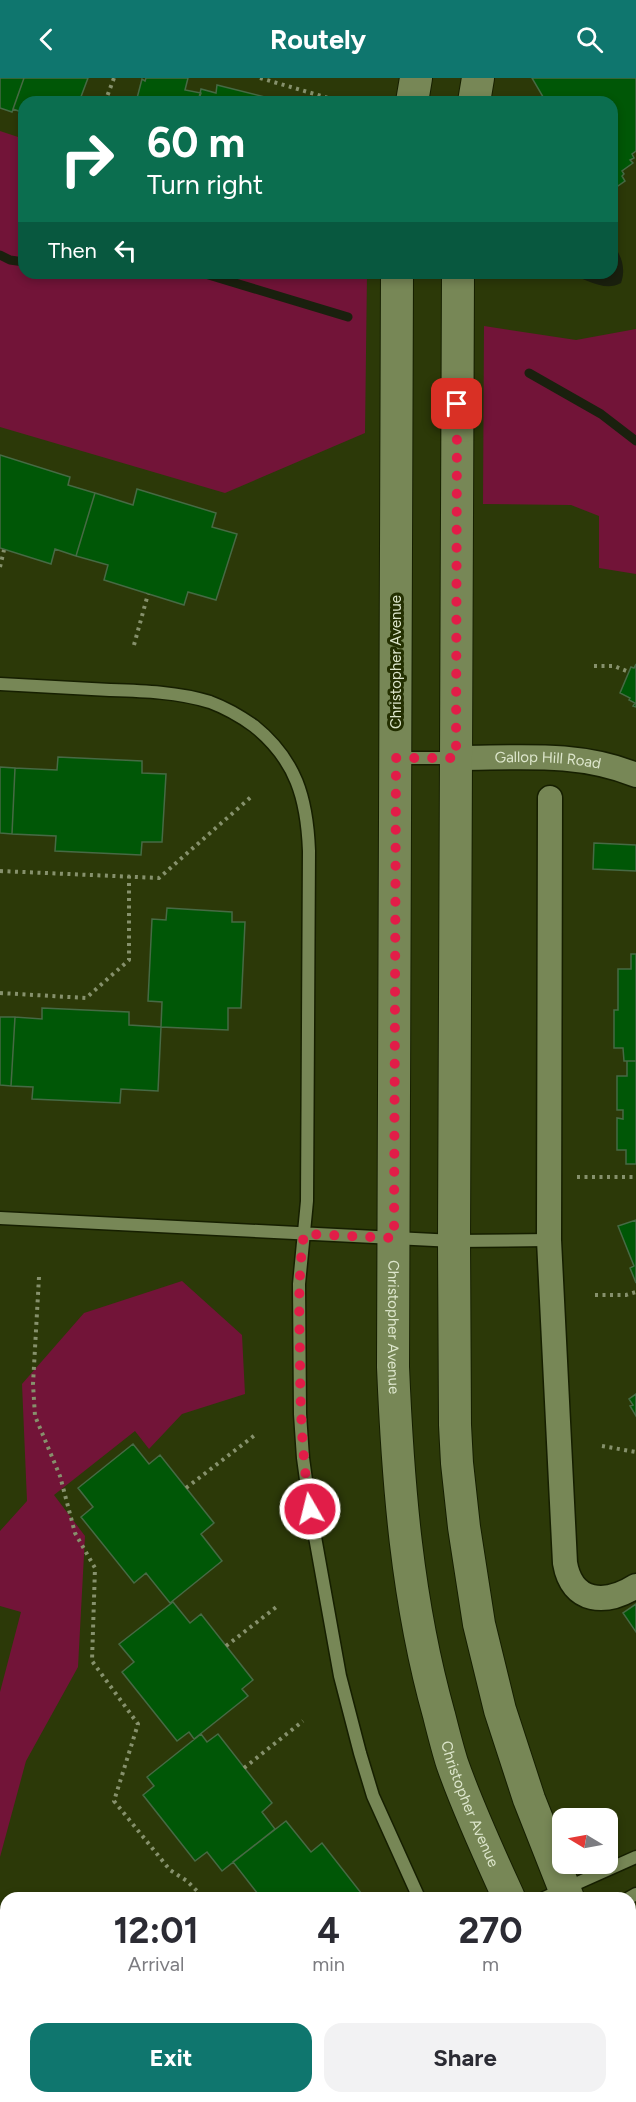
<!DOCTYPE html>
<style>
body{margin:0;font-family:Figtree,sans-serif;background:#f2f2f3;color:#2b2b33;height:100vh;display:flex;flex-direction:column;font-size:22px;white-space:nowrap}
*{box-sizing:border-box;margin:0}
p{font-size:20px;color:#7c7c81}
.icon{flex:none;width:33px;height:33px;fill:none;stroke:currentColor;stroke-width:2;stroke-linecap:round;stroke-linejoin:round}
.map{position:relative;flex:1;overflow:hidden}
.details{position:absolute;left:0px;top:1814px;width:636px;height:212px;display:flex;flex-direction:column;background:#fff;border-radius:18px 18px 0 0;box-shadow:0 3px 9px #0003}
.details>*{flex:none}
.banner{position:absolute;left:18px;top:18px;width:600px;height:183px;border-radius:18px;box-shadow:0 3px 9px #0003;background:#0b6e4f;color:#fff;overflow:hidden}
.needle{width:39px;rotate:280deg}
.fabs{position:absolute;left:552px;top:1730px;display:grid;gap:12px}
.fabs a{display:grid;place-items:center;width:66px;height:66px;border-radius:12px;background:#fff;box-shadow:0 3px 9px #0003;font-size:30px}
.pin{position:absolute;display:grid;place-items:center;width:51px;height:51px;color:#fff;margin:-26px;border-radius:12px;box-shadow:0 3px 9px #0006}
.me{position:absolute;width:66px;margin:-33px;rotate:352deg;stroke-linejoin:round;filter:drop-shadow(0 0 4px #0008)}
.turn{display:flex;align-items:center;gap:21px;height:126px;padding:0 30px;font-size:27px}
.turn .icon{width:78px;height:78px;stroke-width:2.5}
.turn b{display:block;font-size:42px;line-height:51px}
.then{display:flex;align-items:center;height:57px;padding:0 30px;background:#0003;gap:12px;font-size:22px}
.eta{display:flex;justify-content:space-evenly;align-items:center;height:102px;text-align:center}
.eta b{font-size:36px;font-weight:700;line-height:42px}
.action{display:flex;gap:12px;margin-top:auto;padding:12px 30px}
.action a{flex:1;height:69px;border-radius:18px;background:#0f766e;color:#fff;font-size:24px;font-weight:700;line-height:69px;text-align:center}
.action a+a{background:#f2f2f3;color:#2b2b33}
header{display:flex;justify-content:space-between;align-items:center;height:78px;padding:0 30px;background:#0f766e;color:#fff;font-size:27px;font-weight:700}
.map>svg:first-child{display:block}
.green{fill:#721438}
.water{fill:#1a200e}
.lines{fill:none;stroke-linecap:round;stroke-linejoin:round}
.stream{stroke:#1a200e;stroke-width:9}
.building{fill:#005706;stroke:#466a44;stroke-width:1.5}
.service-casing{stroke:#161f00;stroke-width:15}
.minor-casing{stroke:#161f00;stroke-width:27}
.tertiary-casing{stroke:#161f00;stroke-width:34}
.path{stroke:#86916c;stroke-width:4;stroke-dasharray:3 4.5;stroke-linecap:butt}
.service{stroke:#778756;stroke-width:12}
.minor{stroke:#778756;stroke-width:24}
.tertiary{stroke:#778756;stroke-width:32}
.route{stroke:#e11d48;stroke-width:10;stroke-dasharray:0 18}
.labels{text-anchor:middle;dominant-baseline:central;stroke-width:6;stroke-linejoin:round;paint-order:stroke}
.street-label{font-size:15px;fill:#dde6cc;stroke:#232f00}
</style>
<header><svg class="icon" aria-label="back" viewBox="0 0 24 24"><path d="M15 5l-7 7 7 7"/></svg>Routely<svg class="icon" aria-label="search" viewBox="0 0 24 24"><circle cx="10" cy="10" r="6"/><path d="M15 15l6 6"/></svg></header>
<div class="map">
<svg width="636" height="2024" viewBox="0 0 636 2024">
<rect width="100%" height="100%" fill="#2c3908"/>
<path class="green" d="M0,53L24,61V195H367L365,355L225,415L0,349Z
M484,248L576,262L636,251V496L599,490V438L571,427L483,426Z
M182,1203L242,1257L245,1316L182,1336L149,1371L135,1353L54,1417L85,1458L78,1589L26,1683L0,1779V1614L21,1534L0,1528V1453L27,1423L22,1306L84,1235Z
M525,2019H571L574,2024H525Z"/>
<path class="water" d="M612,166C622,177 626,191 621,205C605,214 589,202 573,198C564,196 556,195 548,195H612Z"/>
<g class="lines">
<path class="stream" d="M0,177L10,182L24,184
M202,195L348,239
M529,295L601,336L636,363"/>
</g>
<path class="building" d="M0,0H24L12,34L0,30Z
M24,0H88L79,24H24V35L13,31Z
M146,0H188L185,12L201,15L198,24H136L142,1L145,3Z
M532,0H636V73L632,76L634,80L630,82L633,85L622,93L624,96L622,98L625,103L612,112V24H546Z
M217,7L265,19L264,24H198L201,11L216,15Z
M0,377L70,399L68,407L95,415L76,478L55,471L51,486L0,470Z
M137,411L216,435L212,449L237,456L216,522L188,514L184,527L104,502L108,487L76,478L95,415L133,427Z
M636,586V629L633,628L635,625L629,622L630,620L620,615L631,589L634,590Z
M58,679L142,683V695L166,696L162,764H142L141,777L55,773L56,758L12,756L15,690L57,692Z
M0,689L15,690L12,756L0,755Z
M594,765L636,767V793L593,791Z
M167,830L232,834V844H245L241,930H228V952L161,949L162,924L148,923L152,841L166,842Z
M631,876H636V983H624L623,970H614V932H618V891H631Z
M42,930L129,934V947L161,949L158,1013L121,1011L120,1025L32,1021L33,1009L11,1008L15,939L42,941Z
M0,939H15L11,1008L0,1007Z
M627,983H636V1086H626V1072H617V1040L623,1041V1032H617V998H627Z
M636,1142V1205L630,1190L634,1188L618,1148Z
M636,1316V1338L630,1328L633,1327L629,1321Z
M133,1366L149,1386L160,1377L214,1445L201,1456L222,1483L170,1525L146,1495L134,1505L81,1439L93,1429L78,1410Z
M173,1524L190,1545L201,1536L253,1602L242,1611L248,1618L194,1661L189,1654L177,1663L122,1594L134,1584L119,1566Z
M636,1526V1554L623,1535Z
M201,1656L207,1664L218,1656L272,1725L262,1734L275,1751L222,1793L207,1774L195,1783L143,1717L154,1708L147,1699Z
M286,1743L311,1774L322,1765L365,1820H254L258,1816L233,1784Z
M93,2019H210L204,2024H97Z"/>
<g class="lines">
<g class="service-casing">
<path id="service" d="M0,606C37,608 73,610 110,612C143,613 178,614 210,624C226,630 240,638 254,648C296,682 307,720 309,773L307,1123L299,1206L300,1336L303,1380L310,1431L340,1598L360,1675L373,1718L419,1820
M397,680H455
M0,1140L454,1163L549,1162
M544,1820L636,1779
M629,1820L636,1816
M476,2024L477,2019"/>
</g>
<g class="minor-casing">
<g id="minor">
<path id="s1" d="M456,680C517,680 578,673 636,697"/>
<path d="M550,720L549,1162L565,1485C572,1526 606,1527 636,1508"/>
</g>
</g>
<g class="tertiary-casing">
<g id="tertiary">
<path d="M412,24L416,0"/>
<path d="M474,24L478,0"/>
<path id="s2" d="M397,195L393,1289C398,1407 407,1523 439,1637C443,1653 447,1669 452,1685C468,1731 489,1776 509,1820"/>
<path d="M458,195L454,1163L455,1347L457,1385L464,1449L479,1546L500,1632L529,1721L568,1820"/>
<path d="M630,1932L636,1943"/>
<path d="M616,2019L619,2024"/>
</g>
</g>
<path class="path" d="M260,0L342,24
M80,21L91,24
M105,24L114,0
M0,489L4,472
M134,567L148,516
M594,588H614L629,594
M0,793L159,800L251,719
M0,915L86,920L129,882V798
M577,1099H636
M39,1199L33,1306L35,1338L60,1398L75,1455L95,1490L92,1583L138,1646L114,1723L170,1792L187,1803L204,1820
M595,1217H626L636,1214
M602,1368L636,1374
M186,1410L255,1357
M226,1568L279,1527
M244,1690L303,1643
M71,2019L75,2024"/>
<use href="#service" class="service"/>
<use href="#minor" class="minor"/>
<use href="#tertiary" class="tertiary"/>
</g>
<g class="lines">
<path class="route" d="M310,1431C302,1379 300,1328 300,1275C299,1235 298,1195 304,1156L394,1160L396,680H456L457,326"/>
</g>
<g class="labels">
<g class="street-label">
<text transform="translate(396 584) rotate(-90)">Christopher Avenue</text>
<text stroke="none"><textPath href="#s1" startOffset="92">Gallop Hill Road</textPath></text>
<text stroke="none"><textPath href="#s2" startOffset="1054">Christopher Avenue</textPath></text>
<text stroke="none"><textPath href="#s2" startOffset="1540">Christopher Avenue</textPath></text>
</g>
</g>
</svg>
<div class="fabs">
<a><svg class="needle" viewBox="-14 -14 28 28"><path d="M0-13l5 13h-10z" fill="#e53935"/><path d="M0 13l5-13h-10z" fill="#7c7c81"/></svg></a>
</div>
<div class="pin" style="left:457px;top:326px;background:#d93025"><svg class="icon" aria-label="arrive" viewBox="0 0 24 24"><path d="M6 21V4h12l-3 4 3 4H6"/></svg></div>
<svg class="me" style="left:310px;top:1431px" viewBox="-20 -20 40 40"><circle r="17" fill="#e11d48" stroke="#fff" stroke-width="3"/><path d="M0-11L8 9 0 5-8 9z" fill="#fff"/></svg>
<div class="banner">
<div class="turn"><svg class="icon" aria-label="right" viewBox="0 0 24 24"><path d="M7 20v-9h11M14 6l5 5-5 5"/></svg><div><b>60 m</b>Turn right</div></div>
<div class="then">Then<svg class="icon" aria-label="left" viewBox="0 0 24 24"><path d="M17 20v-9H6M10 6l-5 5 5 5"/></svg></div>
</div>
<section class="details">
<div class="eta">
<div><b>12:01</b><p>Arrival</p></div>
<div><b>4</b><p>min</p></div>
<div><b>270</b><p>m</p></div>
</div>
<div class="action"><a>Exit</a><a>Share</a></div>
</section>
</div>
